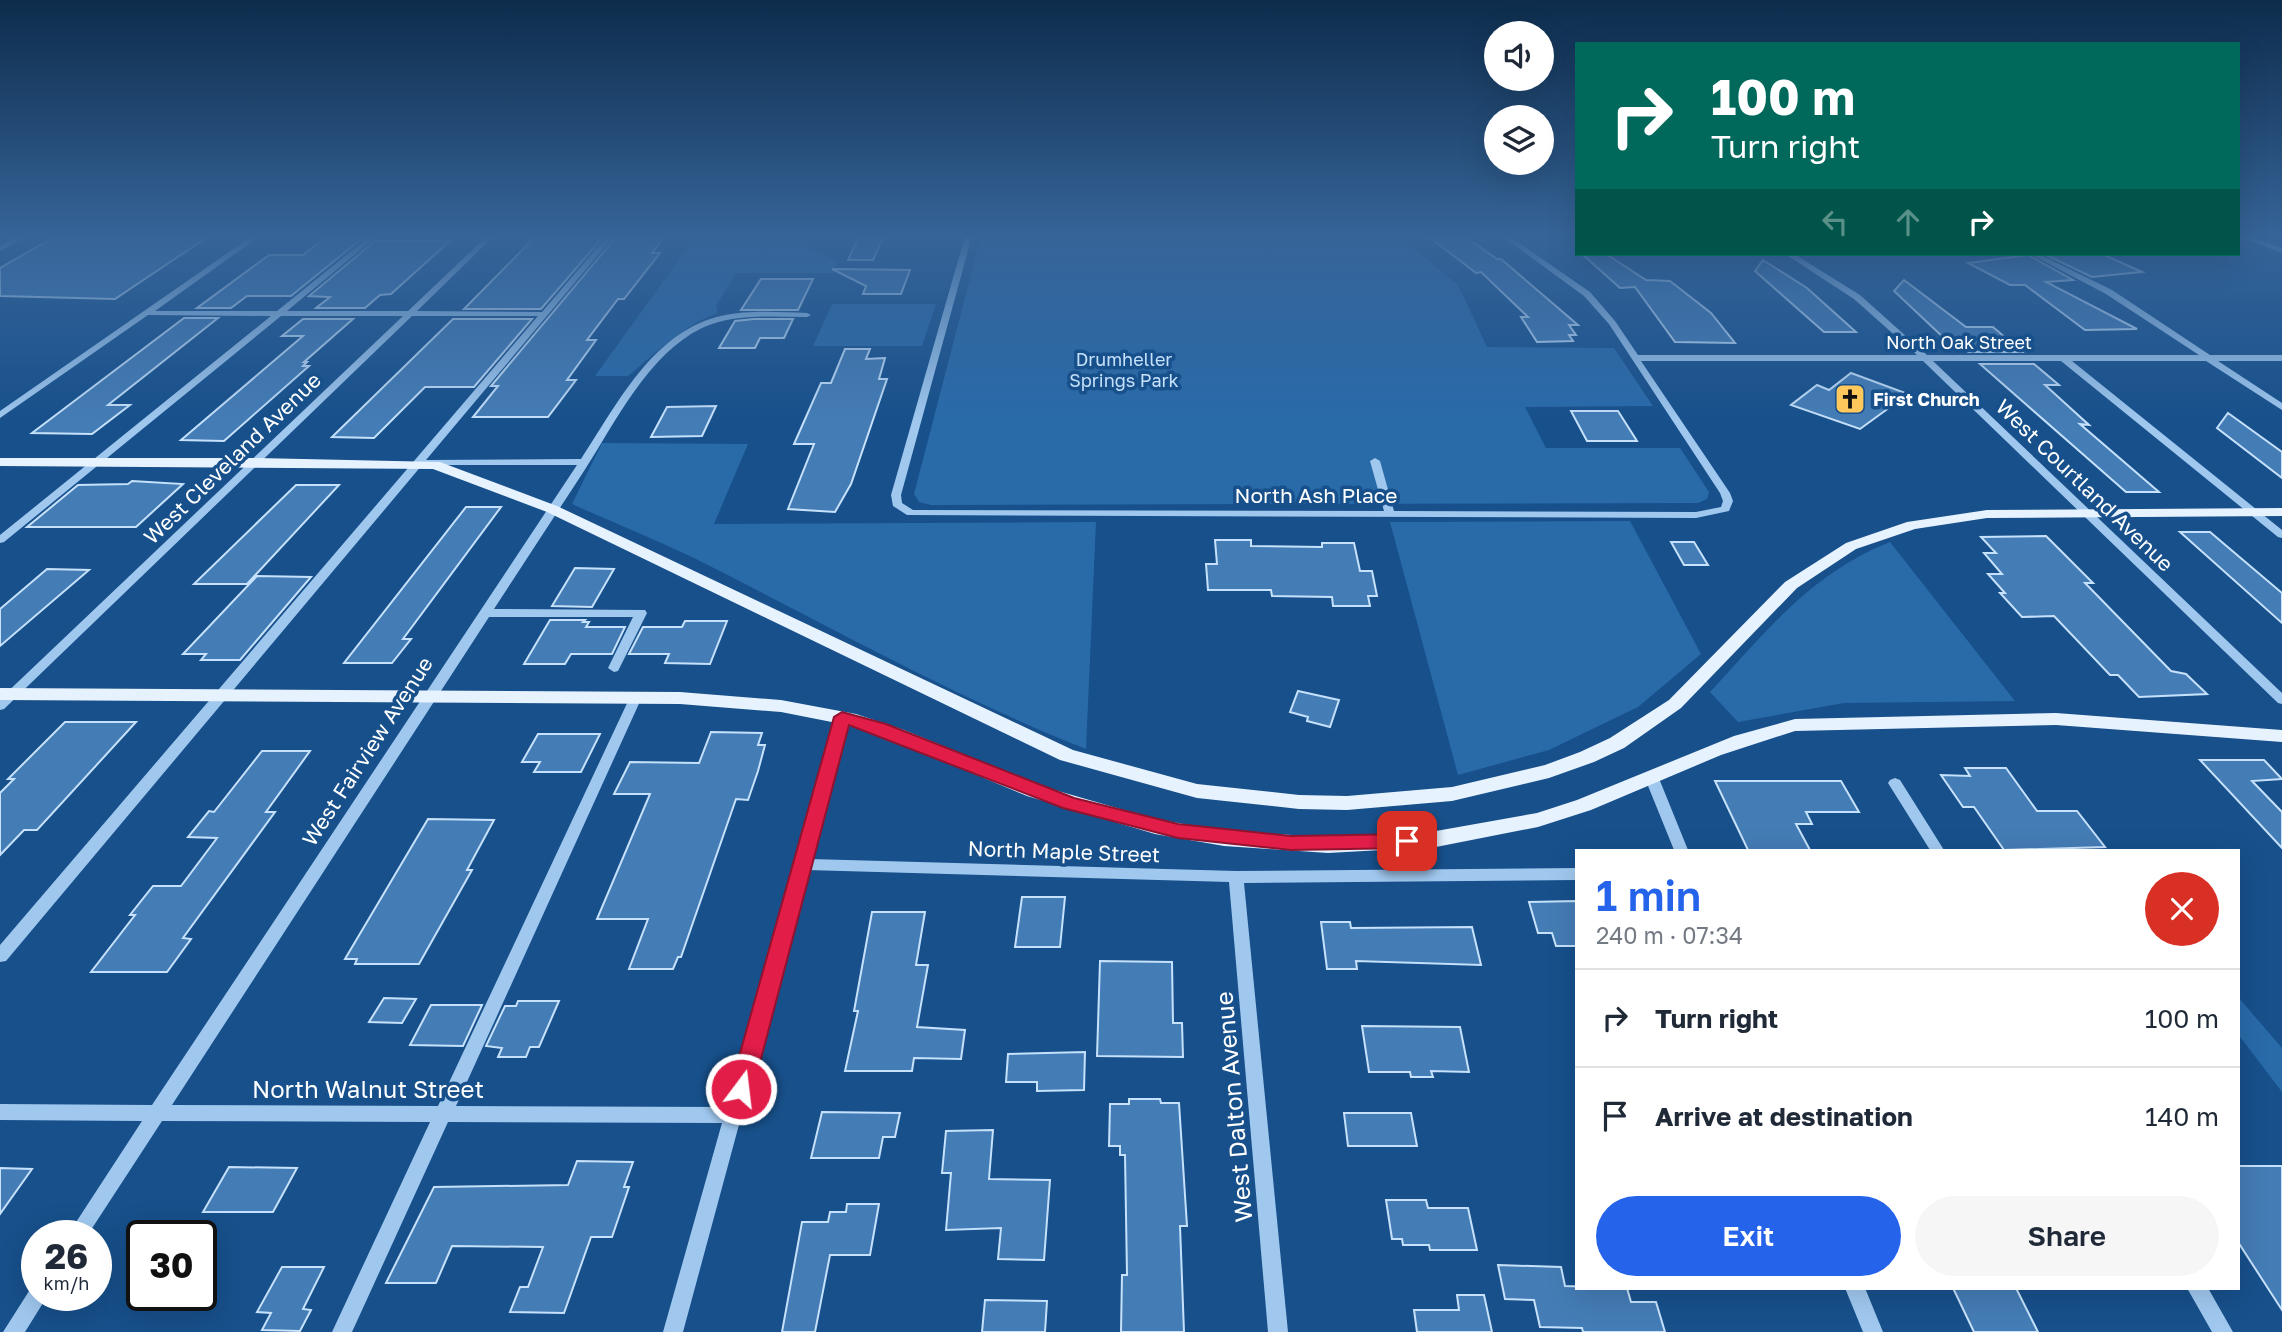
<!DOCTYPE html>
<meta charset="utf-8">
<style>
body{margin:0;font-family:"Golos Text",sans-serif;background:#f6f6f7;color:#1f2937;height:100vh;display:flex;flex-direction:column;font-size:26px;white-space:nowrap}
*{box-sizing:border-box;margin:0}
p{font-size:23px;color:#747a83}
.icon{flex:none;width:38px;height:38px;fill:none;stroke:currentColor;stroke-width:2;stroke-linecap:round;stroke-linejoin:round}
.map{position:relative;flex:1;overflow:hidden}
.drawer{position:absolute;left:1575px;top:849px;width:665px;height:441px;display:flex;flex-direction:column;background:#fff;border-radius:0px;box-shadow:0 7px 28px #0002}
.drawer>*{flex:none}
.banner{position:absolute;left:1575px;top:42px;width:665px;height:214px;border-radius:0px;box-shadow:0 7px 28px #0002;background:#00695c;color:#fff;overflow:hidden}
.fabs{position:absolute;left:1484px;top:21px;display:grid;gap:14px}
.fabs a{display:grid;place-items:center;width:70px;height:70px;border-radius:50%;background:#fff;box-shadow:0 7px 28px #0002;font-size:35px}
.speed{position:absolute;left:21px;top:1220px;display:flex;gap:14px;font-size:35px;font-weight:700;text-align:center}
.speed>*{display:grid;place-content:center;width:91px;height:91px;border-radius:50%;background:#fff;box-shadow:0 7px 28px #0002;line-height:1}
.speed small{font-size:18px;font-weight:400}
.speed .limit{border:4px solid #111;border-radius:10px;background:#fff;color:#111}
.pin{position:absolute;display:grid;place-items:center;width:60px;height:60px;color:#fff;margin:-30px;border-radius:14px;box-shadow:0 4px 10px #0006}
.me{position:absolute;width:77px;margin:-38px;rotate:15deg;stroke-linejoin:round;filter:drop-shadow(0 0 5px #0008)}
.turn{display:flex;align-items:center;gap:24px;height:147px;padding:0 21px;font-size:32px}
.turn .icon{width:91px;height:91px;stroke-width:2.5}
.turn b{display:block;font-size:49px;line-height:60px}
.lanes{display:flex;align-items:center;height:66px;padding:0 21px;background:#0003;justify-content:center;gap:35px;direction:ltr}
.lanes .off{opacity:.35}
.round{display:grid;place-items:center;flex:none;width:74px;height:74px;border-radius:37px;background:#f6f6f7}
.overview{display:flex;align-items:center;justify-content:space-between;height:119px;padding:0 21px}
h1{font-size:42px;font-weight:600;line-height:52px;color:#2563eb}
.primary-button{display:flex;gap:14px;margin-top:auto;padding:14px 21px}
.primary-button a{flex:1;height:80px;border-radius:42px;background:#2563eb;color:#fff;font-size:28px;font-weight:600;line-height:80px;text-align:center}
.primary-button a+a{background:#f6f6f7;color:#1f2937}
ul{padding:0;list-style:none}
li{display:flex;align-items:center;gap:21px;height:98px;padding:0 21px;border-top:2px solid #e0e1e3}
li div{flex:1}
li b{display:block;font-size:26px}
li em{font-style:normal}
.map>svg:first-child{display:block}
.green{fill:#296aa9}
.building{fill:#447cb5;stroke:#c6e1fb;stroke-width:2}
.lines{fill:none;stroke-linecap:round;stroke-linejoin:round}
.minor{fill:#a0c8ef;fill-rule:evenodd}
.major{fill:#e7f2ff;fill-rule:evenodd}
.route{fill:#e11d48;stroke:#92132f;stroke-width:2}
.labels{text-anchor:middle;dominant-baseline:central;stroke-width:7;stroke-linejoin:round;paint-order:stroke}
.far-street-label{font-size:18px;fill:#fff;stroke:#17508b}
.far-park-label{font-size:18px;fill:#c6e1fb;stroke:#17508b}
.far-poi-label{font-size:18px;font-weight:bold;fill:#fff;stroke:#17508b;text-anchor:start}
.street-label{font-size:21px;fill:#fff;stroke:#17508b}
.near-street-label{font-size:24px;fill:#fff;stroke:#17508b}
</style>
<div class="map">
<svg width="2282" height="1332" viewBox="0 0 2282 1332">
<rect width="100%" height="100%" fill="#17508b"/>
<path class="green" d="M696,236H798L804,247L838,262L833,273H736L716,306L718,313C683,325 656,353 628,376H595Z
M981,236H1399L1458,285L1487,347L1614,348L1653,406L1525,407L1546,448H1680L1709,492L1707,499L1698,503L931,505L919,502L914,494Z
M832,304H936L922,346H813Z
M602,443L748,444L714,524L1096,522L1086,749C952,696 827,625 698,560C657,540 614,523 572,504Z
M1630,521L1701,654L1638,707L1549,750L1458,775L1390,522Z
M1890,542L2015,701L1844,703L1738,722L1710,692C1767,631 1810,574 1890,542Z
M2238,997L2282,1048V1092L2238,1034Z"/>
<path class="building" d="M63,236H209L115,299L0,296V268L42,244Z
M327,236H365L291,296H247L231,308H197L269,255H303Z
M536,236H604L541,309H464Z
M617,236H665L652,253H660L624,299H618L587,340H596L567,380H576L548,417H473L498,386H491Z
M859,236H884L873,260H848Z
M1428,236H1464L1497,259H1501L1578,325H1569L1576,335H1569L1573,341L1537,342L1521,317H1528L1481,272L1476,273Z
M375,241H450L391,294L380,295L365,308H316L330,297L309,296Z
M1582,254H1606L1646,280L1670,281L1711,313L1735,343L1675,342L1635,287L1620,288Z
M2044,254H2102L2142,272L2092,277Z
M2028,255L2073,280L2046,282L2137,329L2085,330L2025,285H2010L1968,263Z
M1763,260L1807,288L1856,332H1824L1755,271Z
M832,269L910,270L901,294H863L866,286Z
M761,279H813L798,310H741Z
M1904,280L1966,327H1993L2022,352H1968L1954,339H1945L1894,291Z
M184,318H218L108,405H130L92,434L32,433Z
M303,319H353L304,362H307L303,366H309L224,441L181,440L303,336H282Z
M453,319H532L474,387H425L374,438L332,437Z
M754,319H793L784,338H760L755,348H719L735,321Z
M845,349H870L866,359L885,358L879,379H887L851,484L835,512L788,509L814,444H794L821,383H831Z
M1980,364H2034L2059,385H2045L2089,425L2080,424L2159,492H2126Z
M1851,373L1908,394L1860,429L1791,405L1817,385L1829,390Z
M716,406L702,436L651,437L667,407Z
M1571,411H1618L1637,441H1587Z
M2228,413L2282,452V478L2217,428Z
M132,481L183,484L136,527H27L78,485L128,484Z
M296,485H339L247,584H194Z
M466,507H501L403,639H411L392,663H344Z
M2180,532H2210L2282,593V623Z
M2046,536L2093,583H2085L2171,671L2186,674L2207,694L2139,697L2118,675H2110L2054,616L2022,617L2000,593H2005L1988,574H2002L1984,553H1996L1981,537Z
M1215,540H1251V546L1322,547V543H1354L1360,571H1372L1377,596H1368L1370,606H1333L1332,597L1272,596L1271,590H1208L1206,564H1217Z
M1671,542H1694L1708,565H1684Z
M575,568L614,569L592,607L552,606Z
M47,569L89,570L0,646V609Z
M257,576L311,577L240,660H201L206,654H183Z
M550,620H585L583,622H589L586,627H625L612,654H571L565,664H524Z
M685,621H727L710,664L665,663L669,654H629L643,627H682Z
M1298,691L1339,700L1330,727L1307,721L1308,717L1290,712Z
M65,722H136L37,830H24L0,855V793L14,779H8Z
M711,732L762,733L758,745H765L758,771L748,800L736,799L681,957H678L673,969H629L648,919H597L650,794H614L630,762L699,763Z
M538,734H600L581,772H534L540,762H522Z
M262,751H310L266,812H275L183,938L191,939L167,972H91L135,915H130L153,886H181L217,838L188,837L209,811L214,812Z
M2200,760H2264L2282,779L2252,781L2282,812V848Z
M1965,768H2006L2037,811H2077L2105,847L2004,850L1974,807H1963L1941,775L1970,776Z
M1715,781H1841L1859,812H1806L1812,824H1796L1810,850H1748Z
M428,819L494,820L467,870H472L419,964H355L357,959H345Z
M1022,897H1065L1060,947H1015Z
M1577,901V946H1556L1552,933H1538L1529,902Z
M872,912H925L916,965H928L917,1027L965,1030L961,1059L914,1058L912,1071H845L858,1011H854Z
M1321,922H1350L1351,928L1472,927L1481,965L1356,961L1357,969H1327Z
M1100,961L1172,962L1173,1023H1182L1183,1057L1097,1056Z
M384,998L416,999L402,1023L369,1022Z
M518,1001H559L539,1047H530L526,1057H498L502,1048L486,1046L505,1006H516Z
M431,1005H482L463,1046L410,1045Z
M1362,1026L1460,1027L1469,1072L1431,1071L1433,1077H1411L1410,1072H1369Z
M1085,1052L1084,1090L1037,1091V1082H1006L1008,1054Z
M1129,1099H1160L1161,1103H1179L1187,1226H1180L1184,1332H1121L1122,1275H1127L1125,1155H1120V1146H1109L1110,1104H1129Z
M822,1112L900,1113L895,1137H883L879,1158H811Z
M1344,1113H1411L1417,1146H1348Z
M993,1130L989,1179L1050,1180L1044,1260L998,1259L1001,1228L946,1230L951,1173H942L946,1131Z
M577,1161L633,1162L624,1187H629L612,1237H591L564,1313L510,1312L520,1287H528L543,1247L452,1246L436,1283H386L434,1187L568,1185Z
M2238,1166H2282V1310L2238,1242Z
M229,1167L297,1168L273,1212H203Z
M0,1168L32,1169L0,1214Z
M1386,1200H1426L1428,1208H1468L1477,1250H1430L1429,1245H1403L1402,1239H1392Z
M847,1204H879L870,1255H830L815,1332H782L802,1222H828L830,1212H846Z
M1498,1265L1561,1267L1565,1286L1627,1288L1631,1302H1656L1665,1332H1583L1582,1328L1540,1327L1534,1300L1505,1299Z
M282,1267H324L303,1309L311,1310L300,1331L262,1330L271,1313L257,1312Z
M1953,1288H2016L2038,1332H1974Z
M1457,1295H1484L1492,1332H1417L1414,1310H1459Z
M985,1300L1047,1301L1045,1332H982Z"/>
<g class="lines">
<path class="minor" d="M19,236H28L0,251V246Z
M252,236H260L155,311H277L370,236H377L287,311H408L487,236H494L417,311L542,312L607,236H614L426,460L581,459C615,408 648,340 710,319C741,309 776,312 807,313L811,315L807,317C772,317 734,313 702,328C648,354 615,423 584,471C554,517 524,563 494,609L645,610L647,613L618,671L614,672L608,668L633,617H489L172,1105L438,1106L630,697L636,693L642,697L456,1106L726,1107L836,717L842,713L848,717L810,859L1236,871L1577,868V880L1244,883L1288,1332H1268L1229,882L807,870L742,1112L744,1115L740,1121L683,1332H663L722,1123L448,1122L352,1332H332L430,1122L162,1121L87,1236H67L142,1121L0,1120V1104L152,1105L577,465H422L6,961L0,962V945L538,316H412L4,709L0,710V699L403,316H281L4,542L0,543V535L271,316L148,315L0,418V411Z
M965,236H972L901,495L902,503L913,510L1384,511L1370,461L1375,458L1380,461L1394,511L1696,512L1721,507L1723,501L1720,493L1609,324L1584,296L1502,236H1509L1590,292L1615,321L1638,355H1917L1854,299L1785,254H1794L1860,295L1927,355H2199L2106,294L2030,254H2039L2112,290L2210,355H2282V361H2218L2282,403V410L2206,361H2072L2282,530V538L2278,537L2061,361H1933L2282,693V704L2278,703L1923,361H1641L1730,493L1733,501L1729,511L1696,518L907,515L893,506L891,495Z
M2238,236H2248L2282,248V253Z
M1651,771L1656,773L1658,776L1688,850H1674L1644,776L1646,773Z
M1895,778L1900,780L1944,850H1930L1888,783L1890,780Z
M37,1286V1295H48L25,1332H3L31,1288Z
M1845,1288H1865L1883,1332H1863Z
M2187,1288H2208L2233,1332H2212Z"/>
<path class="major" d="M0,458H257L440,462L557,506L1073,750L1197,784L1299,795L1347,796L1452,787L1545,765L1580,752L1610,738L1669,700L1785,582L1846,543L1907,522L1987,510L2282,508V516L1987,518L1915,529L1856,549L1797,588L1681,708L1624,748L1594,762L1549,778L1452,801L1347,810L1299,809L1197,798L1060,760L547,512L433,469L0,466Z
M0,688L680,692L781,700L856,714L904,730L1041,786L1155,819L1224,831L1328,837L1436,831L1537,813L1577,800L1734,736L1795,719L2056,713L2282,730V742L2056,725L1795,731L1721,755L1591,810L1538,827L1436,847L1328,853L1224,846L1155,834L1027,796L907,746L852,726L781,712L680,704L0,700Z"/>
</g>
<linearGradient id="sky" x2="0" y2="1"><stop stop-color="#0d2c4c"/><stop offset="0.56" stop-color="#366498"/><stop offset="1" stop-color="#366498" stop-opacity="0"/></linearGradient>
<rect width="2282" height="422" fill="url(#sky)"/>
<path class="route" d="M842,712L886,724L1074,798L1178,824L1291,836L1407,834L1416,841L1407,848L1291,850L1178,838L1063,808L849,725L753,1089L749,1097L741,1099L734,1097L730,1089L834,717Z"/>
<defs>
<g id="church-square" transform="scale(1.575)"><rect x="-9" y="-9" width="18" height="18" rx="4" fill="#ffc85d" stroke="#17508b"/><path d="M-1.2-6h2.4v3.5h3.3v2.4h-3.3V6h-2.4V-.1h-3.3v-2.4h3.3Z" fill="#111"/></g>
</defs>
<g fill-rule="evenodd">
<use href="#church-square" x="1850" y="399"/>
</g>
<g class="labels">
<g class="far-street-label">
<text x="1959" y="342">North Oak Street</text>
</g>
<g class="far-park-label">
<text x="1124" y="359">Drumheller<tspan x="1124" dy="21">Springs Park</tspan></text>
</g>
<g class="far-poi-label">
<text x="1873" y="399">First Church</text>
</g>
<g class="street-label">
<text transform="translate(232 458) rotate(-44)">West Cleveland Avenue</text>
<text transform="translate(2085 485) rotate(44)">West Courtland Avenue</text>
<text x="1316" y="495">North Ash Place</text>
<text transform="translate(367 751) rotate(-57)">West Fairview Avenue</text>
<text transform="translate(1064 851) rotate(2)">North Maple Street</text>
</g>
<g class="near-street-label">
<text x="368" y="1088">North Walnut Street</text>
<text transform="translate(1233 1107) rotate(-95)">West Dalton Avenue</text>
</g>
</g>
</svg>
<div class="fabs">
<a><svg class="icon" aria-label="sound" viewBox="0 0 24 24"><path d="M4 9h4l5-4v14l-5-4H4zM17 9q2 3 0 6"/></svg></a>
<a><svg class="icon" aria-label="layers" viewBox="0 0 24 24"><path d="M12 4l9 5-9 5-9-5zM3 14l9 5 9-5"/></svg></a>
</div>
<div class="speed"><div>26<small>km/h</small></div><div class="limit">30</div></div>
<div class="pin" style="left:1407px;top:841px;background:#d93025"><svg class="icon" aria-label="arrive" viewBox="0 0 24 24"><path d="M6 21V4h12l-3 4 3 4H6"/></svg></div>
<svg class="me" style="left:741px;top:1089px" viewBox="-20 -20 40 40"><circle r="17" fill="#e11d48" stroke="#fff" stroke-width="3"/><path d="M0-11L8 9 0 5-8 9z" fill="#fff"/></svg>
<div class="banner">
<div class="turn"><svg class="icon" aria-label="right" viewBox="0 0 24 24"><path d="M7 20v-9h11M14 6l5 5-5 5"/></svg><div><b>100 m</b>Turn right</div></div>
<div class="lanes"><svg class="icon off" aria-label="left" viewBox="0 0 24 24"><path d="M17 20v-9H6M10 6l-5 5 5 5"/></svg><svg class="icon off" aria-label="ahead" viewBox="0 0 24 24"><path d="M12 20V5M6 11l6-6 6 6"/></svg><svg class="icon" aria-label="right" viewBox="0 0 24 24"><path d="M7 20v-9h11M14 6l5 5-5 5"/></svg></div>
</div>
<section class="drawer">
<div class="overview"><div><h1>1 min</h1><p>240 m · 07:34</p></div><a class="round" style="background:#d93025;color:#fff"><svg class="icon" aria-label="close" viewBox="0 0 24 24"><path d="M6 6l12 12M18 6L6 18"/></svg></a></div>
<ul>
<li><svg class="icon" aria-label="right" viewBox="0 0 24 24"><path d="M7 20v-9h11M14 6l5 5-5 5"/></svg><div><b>Turn right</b></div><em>100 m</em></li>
<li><svg class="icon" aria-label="arrive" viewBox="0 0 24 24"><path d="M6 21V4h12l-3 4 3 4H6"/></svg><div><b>Arrive at destination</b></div><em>140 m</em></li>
</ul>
<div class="primary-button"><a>Exit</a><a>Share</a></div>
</section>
</div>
